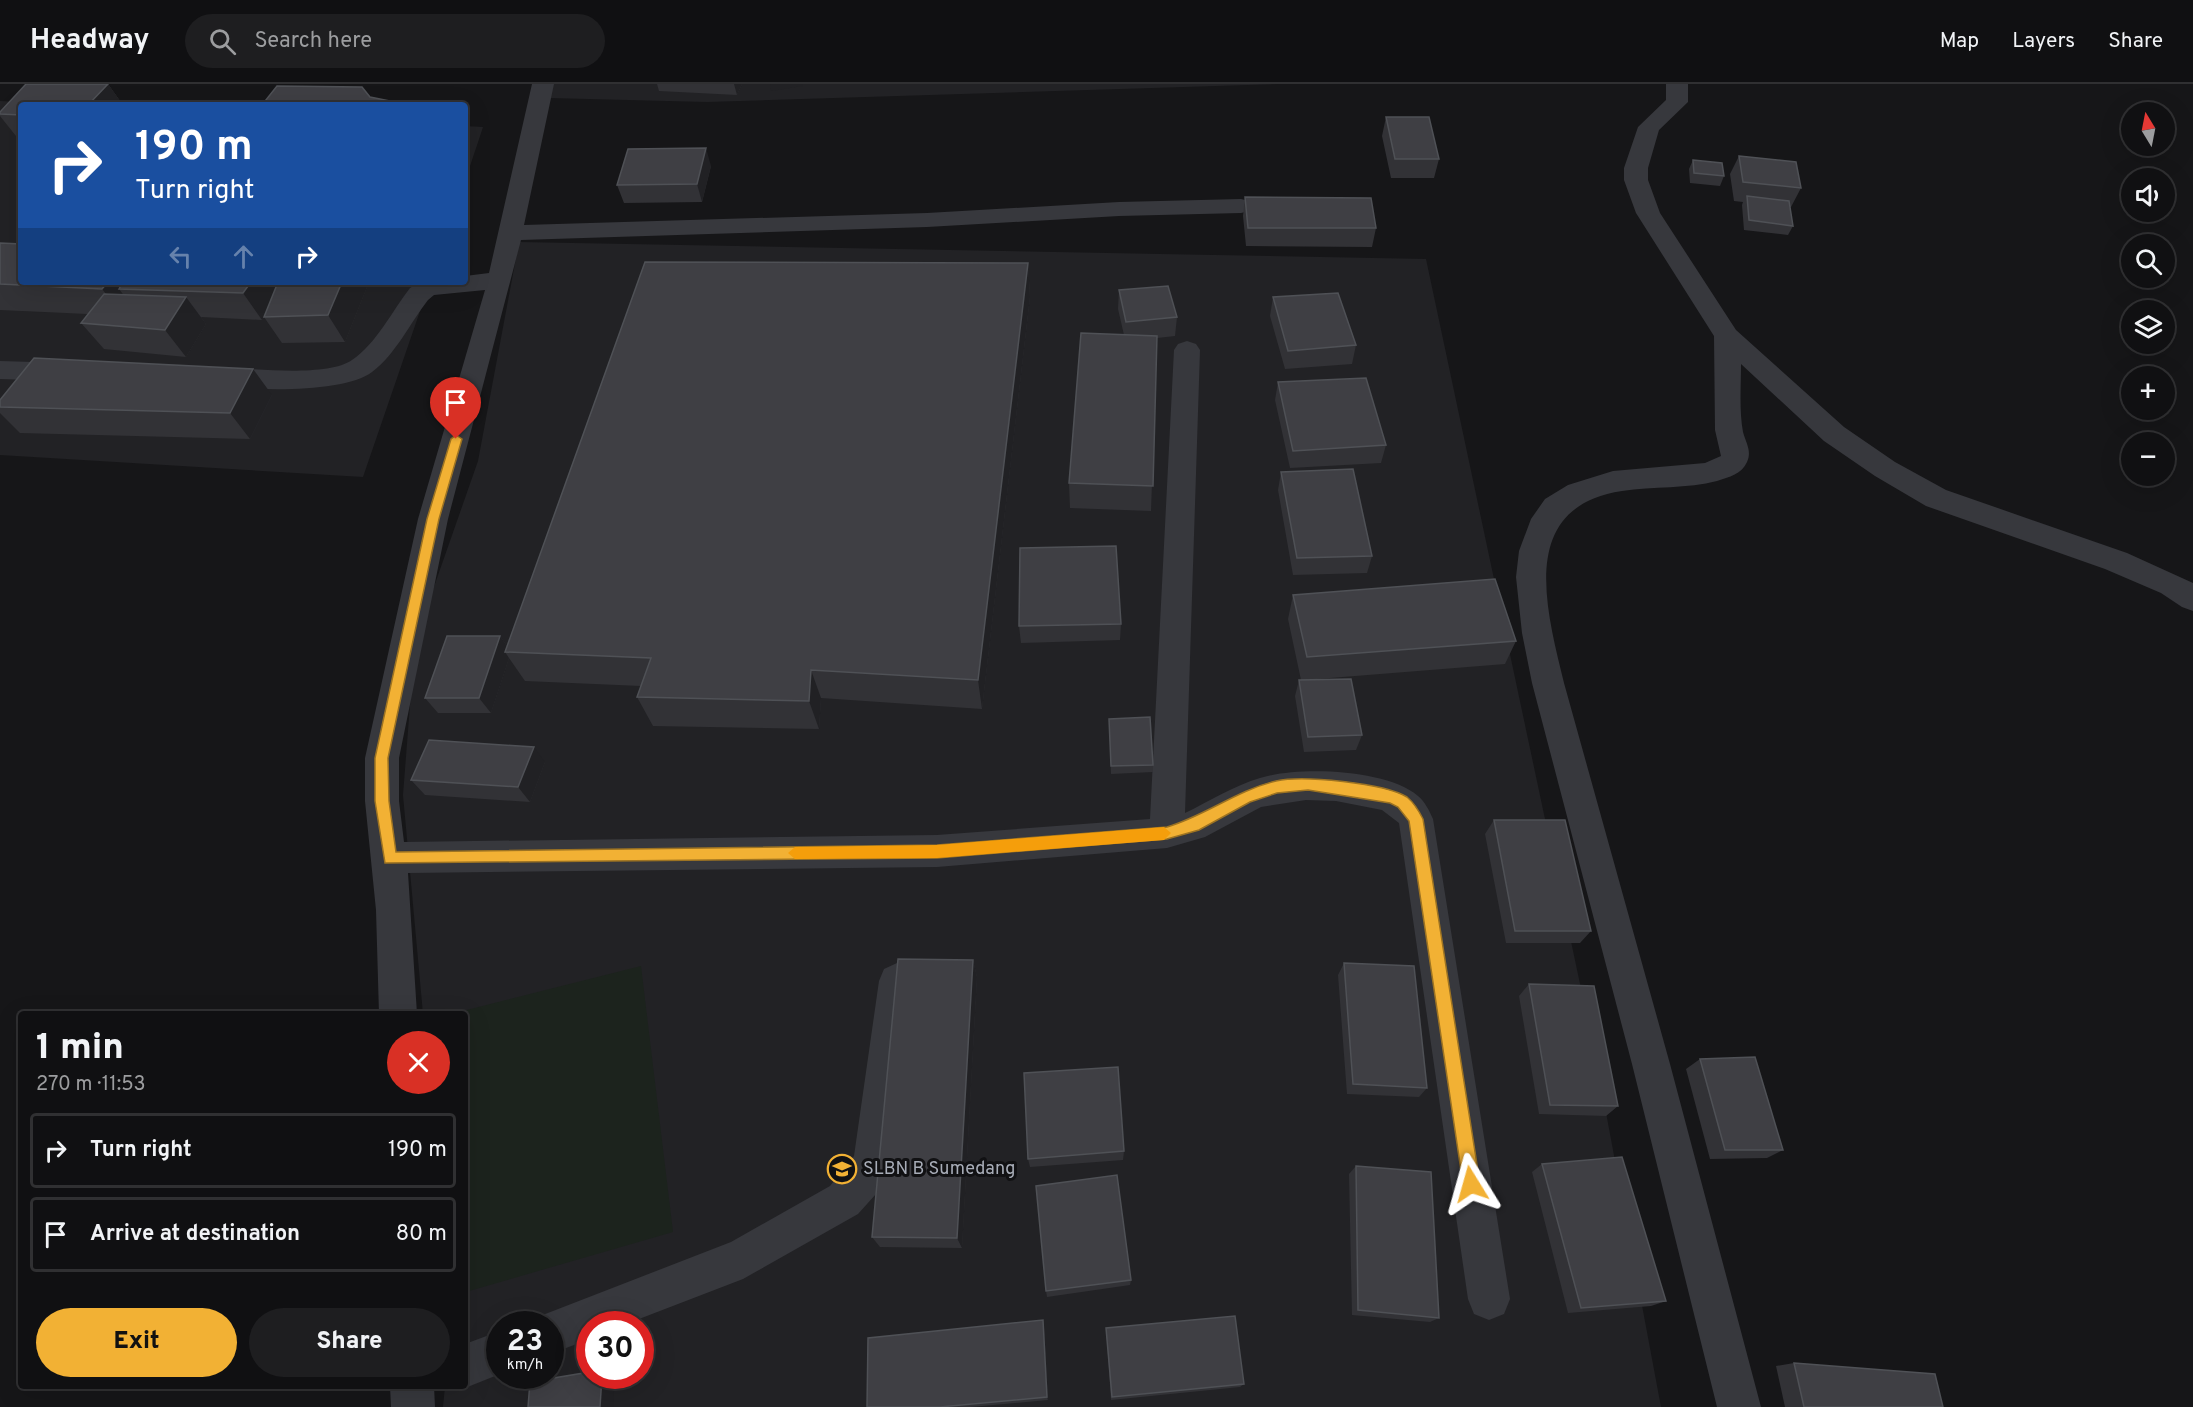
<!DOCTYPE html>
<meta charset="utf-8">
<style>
body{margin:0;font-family:Overpass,sans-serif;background:#1e1e20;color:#f1f3f6;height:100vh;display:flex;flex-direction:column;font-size:22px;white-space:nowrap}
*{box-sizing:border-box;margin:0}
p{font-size:20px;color:#9c9d9f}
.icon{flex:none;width:33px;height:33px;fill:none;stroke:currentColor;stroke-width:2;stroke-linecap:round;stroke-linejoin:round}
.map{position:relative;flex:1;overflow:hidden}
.side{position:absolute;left:18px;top:927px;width:450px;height:378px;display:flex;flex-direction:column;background:#101012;border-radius:6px;box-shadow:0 6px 24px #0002,0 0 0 2px #303032}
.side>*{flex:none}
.top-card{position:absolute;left:18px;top:18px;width:450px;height:183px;border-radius:6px;box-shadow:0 6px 24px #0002,0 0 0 2px #303032;background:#1a4fa0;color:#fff;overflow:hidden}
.needle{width:39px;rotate:350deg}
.fabs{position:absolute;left:2121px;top:18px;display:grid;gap:12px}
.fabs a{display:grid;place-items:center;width:54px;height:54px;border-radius:50%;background:#101012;box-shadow:0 6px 24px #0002,0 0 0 2px #303032;font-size:30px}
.speed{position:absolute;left:486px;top:1227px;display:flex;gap:12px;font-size:30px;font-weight:700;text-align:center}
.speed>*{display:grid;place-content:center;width:78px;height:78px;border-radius:50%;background:#101012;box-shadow:0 6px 24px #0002,0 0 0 2px #303032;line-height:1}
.speed small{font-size:15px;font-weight:400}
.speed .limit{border:9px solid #d22;background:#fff;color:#111}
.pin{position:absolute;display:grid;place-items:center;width:51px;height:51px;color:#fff;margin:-62px -26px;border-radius:50% 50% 50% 0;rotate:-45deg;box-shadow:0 0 6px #0007}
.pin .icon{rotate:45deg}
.me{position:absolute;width:66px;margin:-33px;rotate:352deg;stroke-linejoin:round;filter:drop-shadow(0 0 4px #0008)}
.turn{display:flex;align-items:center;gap:21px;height:126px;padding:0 18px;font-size:27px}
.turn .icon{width:78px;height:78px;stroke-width:2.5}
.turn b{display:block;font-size:42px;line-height:51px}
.lanes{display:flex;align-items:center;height:57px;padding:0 18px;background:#0003;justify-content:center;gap:30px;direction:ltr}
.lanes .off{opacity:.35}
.round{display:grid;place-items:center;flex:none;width:63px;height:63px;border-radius:32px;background:#1e1e20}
.headline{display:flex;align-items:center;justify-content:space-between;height:102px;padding:0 18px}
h1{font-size:36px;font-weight:800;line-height:45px}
.cta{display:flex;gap:12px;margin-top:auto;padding:12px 18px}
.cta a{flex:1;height:69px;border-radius:36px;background:#f2b134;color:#111;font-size:24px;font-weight:800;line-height:69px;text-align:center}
.cta a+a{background:#1e1e20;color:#f1f3f6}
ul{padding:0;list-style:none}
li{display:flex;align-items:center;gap:18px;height:75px;margin:0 12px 9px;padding:0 6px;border:3px solid #303032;border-radius:6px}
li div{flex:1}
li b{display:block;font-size:22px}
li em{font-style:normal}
header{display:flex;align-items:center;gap:36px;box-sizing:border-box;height:84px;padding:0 30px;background:#101012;border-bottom:2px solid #303032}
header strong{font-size:28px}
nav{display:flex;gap:33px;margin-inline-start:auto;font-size:21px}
.search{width:420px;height:54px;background:#1e1e20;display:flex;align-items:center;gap:15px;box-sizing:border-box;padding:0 21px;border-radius:33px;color:#9c9d9f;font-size:22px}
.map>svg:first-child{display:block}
.built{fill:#222225;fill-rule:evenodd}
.green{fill:#1c231d}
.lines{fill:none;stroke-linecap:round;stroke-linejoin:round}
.minor{fill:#37383d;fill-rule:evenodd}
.wall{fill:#323236}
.shaded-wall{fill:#212124}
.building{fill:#3f3f44;stroke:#4f5156;stroke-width:1.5}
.route{fill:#f2b134;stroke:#9d7322;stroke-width:1.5}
.slow{fill:#f59e0b}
.labels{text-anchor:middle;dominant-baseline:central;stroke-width:6;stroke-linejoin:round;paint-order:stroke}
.near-poi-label{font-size:18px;fill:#a8adb8;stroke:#111113;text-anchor:start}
</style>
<header>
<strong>Headway</strong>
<div class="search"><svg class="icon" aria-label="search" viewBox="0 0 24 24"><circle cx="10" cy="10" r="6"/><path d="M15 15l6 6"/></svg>Search here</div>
<nav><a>Map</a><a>Layers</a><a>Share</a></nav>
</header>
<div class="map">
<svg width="2193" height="1323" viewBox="0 0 2193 1323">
<rect width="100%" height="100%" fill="#161618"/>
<path class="built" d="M551,0H1279L707,18L549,14Z
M0,17L79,21H21V198H430L363,393L0,371Z
M465,42L483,43L465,97Z
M519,158L1426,175L1596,975L1661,1323H443L445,1302H465V930H423L403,711L415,557L478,377ZM500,1240H550V1292H500ZM590,1240H640V1292H590Z"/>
<path class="green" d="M641,882L673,1148L469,1207L465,1164V930L459,928Z"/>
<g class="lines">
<path class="minor" d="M532,0H554L524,141L927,129L1119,118L1241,115L1249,117L1253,122L1249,127L1241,129L1119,132L927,143L521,156L448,435L399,674V717L404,758L937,751L1150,735L1174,266L1178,260L1187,257L1196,260L1200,266L1185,729C1210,717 1233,702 1260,694C1298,682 1387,685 1418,712C1425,718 1429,726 1433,735L1510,1215L1504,1230L1489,1236L1474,1230L1468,1215L1399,739L1382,726L1336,717L1306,716L1261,723L1205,753L1167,764L937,783L408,789L417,930H379L376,826L365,717V674L418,435L485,206L434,211L428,216C410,239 396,270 372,288C344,310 239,308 206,298L202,292L206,286L215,283C247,284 327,294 352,276C377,259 392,227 410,204L420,198H465V192L489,189Z
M1666,0H1688V18L1659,46L1648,84V96L1660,129L1736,246L1844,343L1895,378L1946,406L2127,469L2193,499V527L2182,523L2161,509L2105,485L1926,422L1875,392L1824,357L1741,280C1741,301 1739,327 1743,348C1746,359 1752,367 1747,378C1742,390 1729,393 1717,397C1688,405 1653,402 1622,407C1517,423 1546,524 1564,599L1670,980L1761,1323H1717L1632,980L1532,599L1522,549L1516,493L1519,467L1531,435L1545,415L1568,401L1613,387L1705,379L1721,372L1715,346L1714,252L1636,129L1624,96V84L1638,43L1666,16Z
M0,277L67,279L76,282L80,288L76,294L67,297L0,295Z
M897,879L910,885L915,897L893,1078L876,1110L858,1130L743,1195L626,1240H590V1255L550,1270V1240H532L535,1234L731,1158L830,1102L854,1072L879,897L884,885Z
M500,1247V1290L465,1304L461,1302H465V1260Z
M390,1302H434L435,1323H391Z"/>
</g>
<path class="wall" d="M26,0H108L123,21H21V57H20L0,32V28Z
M657,0H742L737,11L659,7Z
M1386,33L1439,75L1434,94H1391L1382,52Z
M1739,72L1801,104L1791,123H1790L1793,142L1788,151L1744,146L1742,121L1743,118L1734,117L1730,90Z
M1693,76L1724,92L1720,102L1690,99L1689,85Z
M711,82L702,118L624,119L617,101Z
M1245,113L1376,144L1372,163L1246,162L1243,132Z
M0,159L21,198H369L345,258L282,259L264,233L262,236L201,233L206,240L186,273L104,265L81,239L88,230L0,226Z
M1028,179L1030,213L982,625L821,614L819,645L653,642L637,613L641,602L525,597L509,574L491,629H438L425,614L500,552L507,562Z
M1119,206L1177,233L1175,252L1157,254L1151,427L1070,424L1069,399L1124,251L1118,225Z
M1273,213L1356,261L1352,280L1285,285L1270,232Z
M1278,298L1386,361L1381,379L1290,384L1275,316Z
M272,311L250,355L20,349L0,329V316Z
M1281,388L1372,472L1367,489L1293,491L1278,406Z
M1293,511L1516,557L1505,580L1305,596L1362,651L1356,666L1304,668L1295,612L1299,596H1301L1288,535Z
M1121,540L1120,556L1021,559L1019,542Z
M1109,635L1153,681V688L1111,690Z
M545,678L530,718L425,711L411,696Z
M1494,736L1591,847L1580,859H1506L1485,750Z
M973,876L977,893L962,1164L880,1163L872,1153Z
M1344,879L1427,1004L1419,1013L1347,1010L1338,891Z
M1529,900L1618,1022L1606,1032L1539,1030L1519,912Z
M1700,975L1783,1066L1767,1074L1710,1075L1686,985Z
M1124,1067L1123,1076L1030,1083L1028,1075Z
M1542,1080L1666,1217L1651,1222L1568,1229L1532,1088Z
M1356,1082L1439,1234L1430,1238L1352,1231L1349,1090Z
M1131,1196L1130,1201L1047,1213L1046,1207Z
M1044,1241L1048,1316L971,1323H867Z
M1106,1244L1244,1300L1240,1303L1111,1316Z
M1794,1279L1943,1323H1785L1776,1282Z"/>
<path class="shaded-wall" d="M108,0L123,21H88Z
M734,0H742L737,11Z
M770,0H803V2L771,7Z
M706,64L711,82L702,118L697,100Z
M1028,179L1030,213L982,625L978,596Z
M108,198H152L119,205L132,222L124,232L102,205Z
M251,198H287L262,236L243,209Z
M342,198H369L345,258L328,231Z
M186,213L206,240L186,273L165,246Z
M253,285L272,311L250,355L230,329Z
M500,552L511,568H505L509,574L491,629L479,614Z
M811,586L821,614L819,645L809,617Z
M534,663L545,678L530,718L518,703Z
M973,876L977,893L962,1164L957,1154Z
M1043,1236L1044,1241L1048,1316L1047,1313Z
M602,1292H615L613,1323H600Z"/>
<path class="building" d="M26,0H108L88,21H21V31L0,30V28Z
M277,2L362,3L370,13L390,17L387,21H262Z
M1386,33H1429L1439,75H1395Z
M706,64L697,100L617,101L628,65Z
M1739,72L1796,78L1801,104L1743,98Z
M1693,76L1722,79L1724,92L1694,89Z
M1747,112L1789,117L1793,142L1749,136Z
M1245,113L1371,114L1376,144H1248Z
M0,159L21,160V198H108L102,205L0,200Z
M645,178L1028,179L978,596L811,586L809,617L637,613L651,574L505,568Z
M123,198H251L243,209L119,205Z
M278,198H342L328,231L264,233Z
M1168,202L1177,233L1126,238L1119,206Z
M1338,209L1356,261L1288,267L1273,213Z
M104,210L186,213L165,246L81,239Z
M1081,249L1157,252L1153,402L1069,399Z
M34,274L253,285L230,329L0,323V316Z
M1366,294L1386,361L1293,367L1278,298Z
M1353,385L1372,472L1297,474L1281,388Z
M1116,462L1121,540L1019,542L1020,464Z
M1495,495L1516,557L1307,573L1293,511Z
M447,552H500L479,614H425Z
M1351,595L1362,651L1308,653L1299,596Z
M1150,633L1153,681L1111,682L1109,635Z
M429,656L534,663L518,703L411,696Z
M1494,736H1565L1591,847H1515Z
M898,875L973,876L957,1154L872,1153Z
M1344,879L1414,882L1427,1004L1353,1000Z
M1529,900L1594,902L1618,1022L1550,1021Z
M1755,973L1783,1066H1725L1700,975Z
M1118,983L1124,1067L1028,1075L1024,989Z
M1622,1073L1666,1217L1581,1224L1542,1080Z
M1356,1082L1431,1088L1439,1234L1358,1226Z
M1117,1091L1131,1196L1046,1207L1036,1102Z
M1235,1232L1244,1300L1112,1313L1106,1244Z
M1043,1236L1047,1313L940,1323H867L868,1254Z
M1794,1279L1935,1290L1943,1323H1804Z
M590,1288V1292H602L600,1323H528L530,1298Z"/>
<path class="route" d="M456,351L462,355L439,435L388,674L389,717L396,768L937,761L1167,743C1205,732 1237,706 1276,697C1303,691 1384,699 1407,713C1413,718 1420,729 1423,735L1480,1100L1477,1106L1471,1108L1465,1106L1463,1100L1409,737L1398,723L1390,719L1308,706L1277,709L1250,718L1199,746L1167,755L937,774L385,779L375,717V674L427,435L451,355Z"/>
<path class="slow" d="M1164,743L1171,749L1164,756L937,774L795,775L788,769L795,763L937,761Z"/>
<defs>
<g id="school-ring" transform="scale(1.5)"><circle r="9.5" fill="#111113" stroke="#f2b134" stroke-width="1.5"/><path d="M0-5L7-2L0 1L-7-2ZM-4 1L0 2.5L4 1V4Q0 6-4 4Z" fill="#f2b134"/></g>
</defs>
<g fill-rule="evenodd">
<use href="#school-ring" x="842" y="1085"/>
</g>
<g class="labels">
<g class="near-poi-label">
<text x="863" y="1085">SLBN B Sumedang</text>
</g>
</g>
</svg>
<div class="fabs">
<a><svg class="needle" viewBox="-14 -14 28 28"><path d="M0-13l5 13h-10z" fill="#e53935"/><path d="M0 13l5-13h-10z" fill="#9c9d9f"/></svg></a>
<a><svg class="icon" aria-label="sound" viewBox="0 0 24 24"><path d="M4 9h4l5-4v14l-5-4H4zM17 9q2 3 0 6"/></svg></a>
<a><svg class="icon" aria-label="search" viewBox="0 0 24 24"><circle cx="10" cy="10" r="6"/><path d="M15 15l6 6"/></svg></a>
<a><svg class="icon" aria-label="layers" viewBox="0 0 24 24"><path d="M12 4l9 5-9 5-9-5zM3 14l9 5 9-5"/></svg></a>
<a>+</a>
<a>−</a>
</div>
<div class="speed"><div>23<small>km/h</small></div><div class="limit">30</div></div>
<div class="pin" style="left:456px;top:355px;background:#d93025"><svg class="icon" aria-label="arrive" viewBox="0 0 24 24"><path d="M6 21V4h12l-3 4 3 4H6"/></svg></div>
<svg class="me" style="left:1471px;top:1100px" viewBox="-20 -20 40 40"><path d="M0-17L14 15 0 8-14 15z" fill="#f2b134" stroke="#fff" stroke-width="4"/></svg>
<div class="top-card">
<div class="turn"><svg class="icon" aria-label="right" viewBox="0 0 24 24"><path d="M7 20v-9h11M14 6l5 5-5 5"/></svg><div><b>190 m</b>Turn right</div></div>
<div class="lanes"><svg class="icon off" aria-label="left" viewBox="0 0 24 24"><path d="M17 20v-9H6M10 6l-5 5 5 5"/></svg><svg class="icon off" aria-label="ahead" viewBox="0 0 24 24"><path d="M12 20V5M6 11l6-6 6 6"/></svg><svg class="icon" aria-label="right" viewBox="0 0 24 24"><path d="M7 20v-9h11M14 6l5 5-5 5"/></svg></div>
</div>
<section class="side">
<div class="headline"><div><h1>1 min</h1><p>270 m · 11:53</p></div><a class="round" style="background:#d93025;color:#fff"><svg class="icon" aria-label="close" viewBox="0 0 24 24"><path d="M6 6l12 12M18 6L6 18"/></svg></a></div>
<ul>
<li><svg class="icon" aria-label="right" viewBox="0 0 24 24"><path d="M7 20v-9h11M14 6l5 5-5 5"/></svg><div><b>Turn right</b></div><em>190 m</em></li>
<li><svg class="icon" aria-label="arrive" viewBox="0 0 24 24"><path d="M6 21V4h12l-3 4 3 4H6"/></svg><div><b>Arrive at destination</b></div><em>80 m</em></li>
</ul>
<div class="cta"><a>Exit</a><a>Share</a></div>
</section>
</div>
